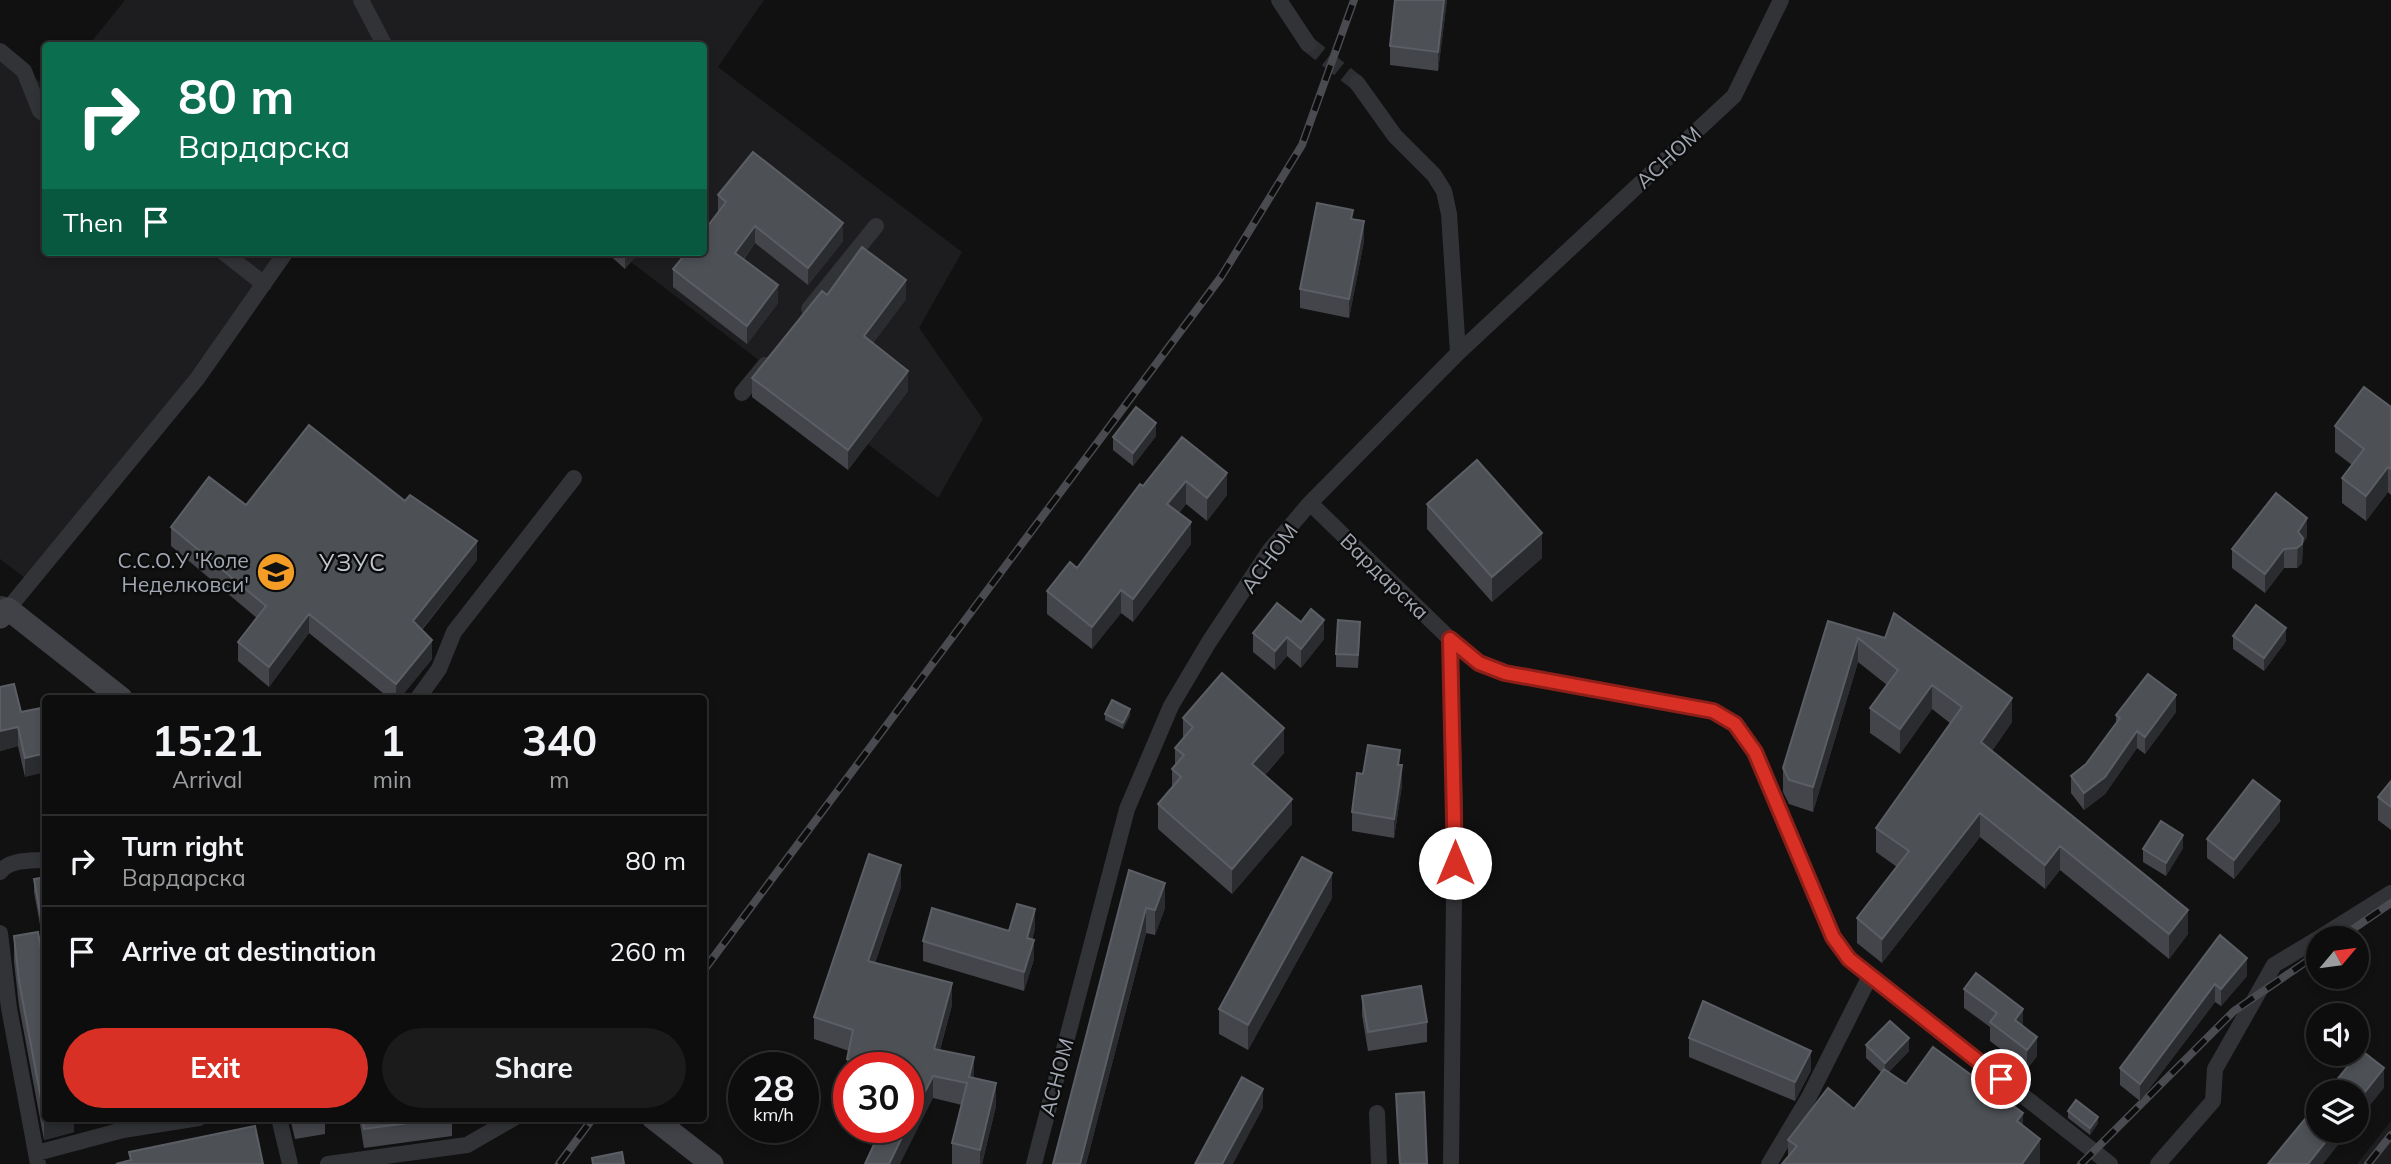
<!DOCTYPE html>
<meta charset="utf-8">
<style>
body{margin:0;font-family:Mulish,sans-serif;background:#1b1b1c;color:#f1f3f6;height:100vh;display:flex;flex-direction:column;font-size:26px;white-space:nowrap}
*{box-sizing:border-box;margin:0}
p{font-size:23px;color:#9a9c9e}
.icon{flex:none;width:38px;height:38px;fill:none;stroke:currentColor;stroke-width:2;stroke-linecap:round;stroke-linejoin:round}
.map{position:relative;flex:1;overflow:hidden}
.panel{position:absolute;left:42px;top:695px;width:665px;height:427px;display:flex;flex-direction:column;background:#0d0d0e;border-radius:7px;box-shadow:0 4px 10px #0003,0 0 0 2px #2d2d2e}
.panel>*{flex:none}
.hud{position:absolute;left:42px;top:42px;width:665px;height:214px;border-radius:7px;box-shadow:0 4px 10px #0003,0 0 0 2px #2d2d2e;background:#0b6e4f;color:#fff;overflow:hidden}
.needle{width:46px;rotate:61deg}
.fabs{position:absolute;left:2306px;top:926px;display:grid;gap:14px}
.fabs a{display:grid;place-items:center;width:63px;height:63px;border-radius:50%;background:#0d0d0e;box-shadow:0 4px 10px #0003,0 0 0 2px #2d2d2e;font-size:35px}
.speed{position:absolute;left:728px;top:1052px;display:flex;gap:14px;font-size:35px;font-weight:700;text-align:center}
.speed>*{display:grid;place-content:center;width:91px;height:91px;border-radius:50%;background:#0d0d0e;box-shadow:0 4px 10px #0003,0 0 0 2px #2d2d2e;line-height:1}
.speed small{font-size:18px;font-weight:400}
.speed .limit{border:10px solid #d22;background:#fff;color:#111}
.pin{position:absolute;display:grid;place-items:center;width:60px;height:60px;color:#fff;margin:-30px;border:4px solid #fff;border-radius:50%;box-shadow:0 2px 7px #0007}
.me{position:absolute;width:77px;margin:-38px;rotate:0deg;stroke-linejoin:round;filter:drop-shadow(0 0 5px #0008)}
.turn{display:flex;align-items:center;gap:24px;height:147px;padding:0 21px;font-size:32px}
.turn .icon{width:91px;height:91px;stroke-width:2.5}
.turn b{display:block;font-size:49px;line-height:60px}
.then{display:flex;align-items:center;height:66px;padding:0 21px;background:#0003;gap:14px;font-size:26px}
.eta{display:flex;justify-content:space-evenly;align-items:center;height:119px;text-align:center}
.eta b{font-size:42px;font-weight:700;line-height:49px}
.primary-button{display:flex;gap:14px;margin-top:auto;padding:14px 21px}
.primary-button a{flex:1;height:80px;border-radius:42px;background:#d93025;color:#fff;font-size:28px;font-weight:700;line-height:80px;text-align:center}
.primary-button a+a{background:#1b1b1c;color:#f1f3f6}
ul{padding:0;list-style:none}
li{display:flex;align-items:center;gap:21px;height:91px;padding:0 21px;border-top:2px solid #2d2d2e}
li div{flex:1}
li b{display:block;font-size:26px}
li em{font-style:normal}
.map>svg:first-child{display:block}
.built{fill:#1d1d1f}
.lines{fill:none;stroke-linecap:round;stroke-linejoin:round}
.street-tunnel{stroke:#2e2f32;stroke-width:16;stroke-dasharray:16 8;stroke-linecap:butt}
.street{stroke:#323337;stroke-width:16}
.secondary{stroke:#404247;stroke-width:23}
.rail-casing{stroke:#494b50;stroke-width:8}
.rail{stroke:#0c0c0d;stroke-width:5;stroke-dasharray:16;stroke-linecap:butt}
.wall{fill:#43454a}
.shaded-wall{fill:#2b2c2f}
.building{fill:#4d5055;stroke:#5b5e64;stroke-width:2}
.route-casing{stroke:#8d1f18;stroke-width:18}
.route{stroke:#d93025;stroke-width:12}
.labels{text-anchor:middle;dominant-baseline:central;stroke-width:5;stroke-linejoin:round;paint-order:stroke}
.street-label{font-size:21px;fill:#a2a8b3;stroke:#0c0c0d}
.poi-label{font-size:21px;fill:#a2a8b3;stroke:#0c0c0d;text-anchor:end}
.neighbourhood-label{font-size:23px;letter-spacing:2px;fill:#c3c7cf;stroke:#0c0c0d}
</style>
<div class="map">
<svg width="2391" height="1164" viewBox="0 0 2391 1164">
<rect width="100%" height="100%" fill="#111112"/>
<path class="built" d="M125,0H764L718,67L962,252L919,328L983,419L938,498L618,252H704V46H88Z
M0,48L45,86L46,252H292L25,578L0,559Z
M2391,1121V1164H2357Z"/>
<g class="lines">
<path class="street-tunnel" d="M1308,44L1357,83"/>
<path class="street" d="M361,0L385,46
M1279,0L1308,44
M0,51L24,71L40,111L46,115
M1357,83L1395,136L1434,175L1444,191L1449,214L1458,353
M223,252L264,284
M809,309L876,226
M742,393L765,365
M1310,503L1450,639L1479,663L1505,673L1713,711L1736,724L1755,752L1833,937L1849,959L2110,1164
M2,604L8,609L197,379L286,252
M1450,639L1455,810L1451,1164
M418,698L439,669L454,632L574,478
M0,872C10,859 30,861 46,860
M0,933L9,1008L38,1164
M2319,938L2391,893
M1377,1113L1379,1164
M279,1118L290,1164
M37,1153L123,1130L199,1118
M328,1164L467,1145L514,1118
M1034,1164L1127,809L1171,706L1209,642L1270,550L1310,503L1458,353L1734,96L1781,0
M1769,1164L1809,1097L1870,976
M2158,1164L2213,1101L2215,1069L2274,965L2319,938"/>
<path class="secondary" d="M0,617L8,609L121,698
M653,1118L712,1164"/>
<g class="rail-casing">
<path id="rail" d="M2340,938L2391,903
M704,970L1221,277L1302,145L1354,0
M559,1164L593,1118
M2081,1164L2234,1011L2319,953
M2368,1164L2391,1135"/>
</g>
<use href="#rail" class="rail"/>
</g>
<path class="wall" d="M1395,0H1447L1438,71L1390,65V46Z
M718,195L843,241L808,285L755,243L744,259L778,303L747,344L673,287V269L718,212Z
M1353,219L1364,241L1349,318L1300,308V289Z
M606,252H639L625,269Z
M827,295L906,299L873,343L908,391L848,470L752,397V378Z
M2391,407V495L2388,492L2366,521L2342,503V478L2352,465L2335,452V426Z
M1156,436L1133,466L1113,450V437Z
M1182,437L1227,495L1207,521L1186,504L1179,513L1191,544L1133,622L1121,613L1092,649L1047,614V591L1077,568Z
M1427,504L1542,558L1492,602L1427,529Z
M246,505L477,560L422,630L432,659L400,698H389L309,633L269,687L238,661V642L257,618L171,546V527Z
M2307,537L2303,543L2302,563L2297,568H2284L2265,593L2232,568V549Z
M1828,621L2012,722L1992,751L2188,934L2169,959L2060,870L2045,889L1980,837L1882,963L1857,943V918L1897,867L1876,852V828L1950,723L1932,709L1900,754L1870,733V708L1887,685L1858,662L1813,812L1789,804L1783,792V768Z
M1301,622L1324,639L1301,668L1287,656L1275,670L1253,652V633Z
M1360,635L1358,668L1336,667V654Z
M2233,636L2286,641L2264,671L2233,649Z
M0,687L21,712L46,707L25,777L18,746L0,751Z
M2176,712L2145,754L2137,748L2105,794L2084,810L2071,793V776L2086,764L2116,724V715Z
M1105,714L1130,715L1123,729L1105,720Z
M1183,718L1284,753L1265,775L1292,824L1232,894L1158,829V804L1172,787V769L1175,765V748L1183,740Z
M1400,765L1402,785L1394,838L1352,831V812L1363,774Z
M2391,781V830L2378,820V797Z
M2280,821L2234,879L2207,858V839Z
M2183,848L2166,876L2143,862V849Z
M1129,870L1165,908L1155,935L1146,933L1086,1164H1053Z
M46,877V936H42L34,892V879Z
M901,887L875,963L952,1005L940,1050L974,1078L996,1106L982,1164H952V1143L962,1105L933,1098L908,1127V1068H849V1082L847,1081V1059L849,1051L814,1039V1017Z
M1332,898L1248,1050L1219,1034V1009Z
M1035,928L1032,940L1034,959L1024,991L923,961V941Z
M2220,935L2247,976L2221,1006L2215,1002L2140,1101L2120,1085V1068Z
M14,936L46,1118H74V1132L44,1140L19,1006L14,962Z
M1964,989L2023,1026L2037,1056L2027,1069L1990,1041V1027L1964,1008Z
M1362,996L1427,1022V1042L1368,1051L1362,1015Z
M1689,1038L1811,1070L1795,1101L1689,1057Z
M1866,1045L1909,1051L1889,1072L1906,1084L2023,1126L2040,1164L1788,1157V1140L1854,1109L1881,1072L1866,1058Z
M1396,1094L1427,1164H1399Z
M2068,1111L2098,1123L2090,1135L2068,1118Z
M290,1118H325V1134L295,1139Z
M359,1118H452V1136L364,1148Z"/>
<path class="shaded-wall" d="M1444,0H1447L1438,71V52Z
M1364,221V241L1349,318V299Z
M843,223V241L808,285V268Z
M755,226V243L735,270V253Z
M625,252H639L625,269Z
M906,280V299L864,355V336Z
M778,285V303L747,344V326Z
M908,371V391L848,470V450Z
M1156,423V436L1133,466V453Z
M2388,467V492L2366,521V496Z
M1227,473V495L1207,521V498Z
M1186,481V504L1167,527V504Z
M2307,518V537L2303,543L2302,563L2297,568L2298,532Z
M1191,522V544L1133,622V599Z
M1542,533V558L1492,602V577Z
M477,541V560L413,640V621Z
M2284,549V568L2265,593V574Z
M1121,590V613L1092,649V627Z
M309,614V633L269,687V667Z
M1324,620V639L1301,668V649Z
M2286,628V641L2264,671V658Z
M1287,637V656L1275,670V651Z
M1858,638V662L1813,812V787Z
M432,640V659L400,698H396V684Z
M1932,685V709L1900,754V729Z
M2176,695V712L2145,754V737Z
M2012,698V722L1981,767V742Z
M1130,709V715L1123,729V723Z
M18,727V746L0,751V731Z
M1284,728V753L1252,789V764Z
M2137,731V748L2105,794L2084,810V793Z
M46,753V772L25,777V758Z
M1402,765V785L1394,838V819Z
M1292,799V824L1232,894V869Z
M2280,801V821L2234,879V860Z
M1980,813V837L1882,963V939Z
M2183,835V848L2166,876V863Z
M2060,846V870L2045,889V865Z
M901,865V887L868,983V961Z
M1332,873V898L1248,1050V1025Z
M1165,883V908L1155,935V910Z
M1146,908V933L1086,1164H1080Z
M1035,909V928L1027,957V938Z
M2188,910V934L2169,959V934Z
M1034,940V959L1024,991V972Z
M2247,958V976L2221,1006V989Z
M952,983V1005L934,1072V1049Z
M2215,984V1002L2140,1101V1084Z
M2023,1009V1028L2015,1020Z
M2037,1037V1056L2027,1069V1050Z
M1909,1038V1051L1885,1076V1063Z
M1811,1051V1070L1795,1101V1082Z
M974,1057V1080L969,1077Z
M2384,1068V1088L2357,1121V1102Z
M933,1076V1098L900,1164H889L907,1127H908V1125Z
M996,1083V1106L982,1164H980V1150Z
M1263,1089V1108L1233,1164H1222Z
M2023,1113V1138L2017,1121Z
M44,1115H46V1118H74V1132L44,1140Z
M2098,1117V1123L2090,1135V1128Z
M2335,1130H2350L2323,1164H2308Z
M2040,1139V1164H2022Z"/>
<path class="building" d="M1395,0H1444L1438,52L1390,46Z
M753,152L843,223L808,268L755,226L735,253L778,285L747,326L673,269L687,252H704V231L726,202L718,195Z
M1317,203L1353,210L1351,219L1364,221L1349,299L1300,289Z
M862,247L906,280L864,336L908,371L848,450L752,378L822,291L827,295Z
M2364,387L2391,407V469L2388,467L2366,496L2342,478L2364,449L2335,426Z
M1136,407L1156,423L1133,453L1113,437Z
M309,425L405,501L410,495L477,541L413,621L432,640L396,684L309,614L269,667L238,642L266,606L171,527L209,477L246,505Z
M1182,437L1227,473L1207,498L1186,481L1167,504L1191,522L1133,599L1121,590L1092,627L1047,591L1070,562L1077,568L1140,484L1143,486Z
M1477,460L1542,533L1492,577L1427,504Z
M2276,493L2307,518L2298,532L2303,538L2302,544L2297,548L2284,549L2265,574L2232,549Z
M1277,603L1301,622L1311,609L1324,620L1301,649L1287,637L1275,651L1253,633Z
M2256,605L2286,628L2264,658L2233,636Z
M1894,613L2012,698L1981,742L2188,910L2169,934L2060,846L2045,865L1980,813L1882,939L1857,918L1909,851L1876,828L1962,707L1932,685L1900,729L1870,708L1898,670L1858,638L1813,787L1789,780L1783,768L1828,621L1885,638Z
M1338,620L1360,622L1358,655L1336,654Z
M1222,673L1284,728L1252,764L1292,799L1232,869L1158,804L1181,777L1172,769L1184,755L1175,748L1193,727L1183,718Z
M2148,674L2176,695L2145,737L2137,731L2105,777L2084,793L2071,776L2086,764L2120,718L2116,715Z
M14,684L21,712L46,707V753L25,758L18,727L0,731V687Z
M1112,700L1130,709L1123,723L1105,714Z
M1368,745L1400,750L1398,765H1402L1394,819L1352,812L1357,773L1363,774Z
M2253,780L2280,801L2234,860L2207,839Z
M2391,781V807L2378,797Z
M2161,821L2183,835L2166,863L2143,849Z
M869,854L901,865L868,961L952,983L934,1049L974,1057L969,1077L996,1083L980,1150L952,1143L967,1083L933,1076L908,1125V1068H876L847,1059L853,1030L814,1017Z
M1302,857L1332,873L1248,1025L1219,1009Z
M1129,870L1165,883L1155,910L1146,908L1080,1164H1053Z
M46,877V923H42L34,879Z
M1017,904L1035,909L1027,938L1034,940L1024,972L923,941L932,908L1009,931Z
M38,932L46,977V1115H44L19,981L14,936Z
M2220,935L2247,958L2221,989L2215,984L2140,1084L2120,1068Z
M1976,973L2023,1009L2015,1020L2037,1037L2027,1050L1990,1022L1997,1013L1964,989Z
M1421,986L1427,1022L1368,1032L1362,996Z
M1703,1001L1811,1051L1795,1082L1689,1038Z
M1890,1021L1909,1038L1885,1063L1866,1045Z
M1933,1047L2023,1113L2017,1121L2040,1139L2022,1164H1782L1797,1146L1788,1140L1828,1088L1854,1109L1884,1069L1906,1084Z
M2361,1050L2384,1068L2357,1102V1092H2327Z
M1242,1077L1263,1089L1222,1164H1195Z
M1424,1092L1427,1164H1400L1396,1094Z
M2076,1100L2098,1117L2090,1128L2068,1111Z
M2319,1102V1130H2335L2308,1164H2268Z
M362,1118H445L364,1129Z
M255,1126L263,1164H116L131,1160L129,1152Z
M882,1127H907L889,1164H865Z
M622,1152L624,1164H593L592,1158Z"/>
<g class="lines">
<g class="route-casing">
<path id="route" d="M1455,863L1450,639L1479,663L1505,673L1713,711L1735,724L1755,752L1833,937L1849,959L2001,1079"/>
</g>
<use href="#route" class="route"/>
</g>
<defs>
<g id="university-disc" transform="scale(2.0125)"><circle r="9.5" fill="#f39d27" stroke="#0c0c0d"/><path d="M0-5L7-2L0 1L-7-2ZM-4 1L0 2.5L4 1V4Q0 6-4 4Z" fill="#111"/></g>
</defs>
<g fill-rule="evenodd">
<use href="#university-disc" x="276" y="572"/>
</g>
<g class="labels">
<g class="street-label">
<text transform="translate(1668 157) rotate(-43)">АСНОМ</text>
<text transform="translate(1269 558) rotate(-54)">АСНОМ</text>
<text transform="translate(1385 576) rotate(44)">Вардарска</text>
<text transform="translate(1056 1077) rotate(-75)">АСНОМ</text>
</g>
<g class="poi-label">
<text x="249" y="560">С.С.О.У 'Коле<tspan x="249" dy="24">Неделковси'</tspan></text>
</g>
<g class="neighbourhood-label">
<text x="353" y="562">УЗУС</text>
</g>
</g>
</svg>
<div class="fabs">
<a><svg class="needle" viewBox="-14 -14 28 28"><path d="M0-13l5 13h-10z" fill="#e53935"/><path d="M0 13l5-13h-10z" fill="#9a9c9e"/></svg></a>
<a><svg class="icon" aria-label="sound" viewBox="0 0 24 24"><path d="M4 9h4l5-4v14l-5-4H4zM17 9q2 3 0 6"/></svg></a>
<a><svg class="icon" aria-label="layers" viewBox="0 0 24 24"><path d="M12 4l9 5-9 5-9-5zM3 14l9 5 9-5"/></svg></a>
</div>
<div class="speed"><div>28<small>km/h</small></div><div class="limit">30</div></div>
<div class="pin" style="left:2001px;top:1079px;background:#d93025"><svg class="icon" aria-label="arrive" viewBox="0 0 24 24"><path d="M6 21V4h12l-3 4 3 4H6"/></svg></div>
<svg class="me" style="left:1455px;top:863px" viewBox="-20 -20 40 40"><circle r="19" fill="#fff"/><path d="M0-13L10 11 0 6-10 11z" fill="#d93025"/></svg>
<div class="hud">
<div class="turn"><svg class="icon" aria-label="right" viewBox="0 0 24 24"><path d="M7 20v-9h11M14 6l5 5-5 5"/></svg><div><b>80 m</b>Вардарска</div></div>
<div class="then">Then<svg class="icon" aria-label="arrive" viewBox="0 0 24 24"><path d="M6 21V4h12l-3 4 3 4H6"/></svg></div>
</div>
<section class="panel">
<div class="eta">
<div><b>15:21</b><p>Arrival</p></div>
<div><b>1</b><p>min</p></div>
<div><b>340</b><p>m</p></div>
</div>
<ul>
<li><svg class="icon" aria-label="right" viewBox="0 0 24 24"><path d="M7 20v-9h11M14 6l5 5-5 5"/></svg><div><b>Turn right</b><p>Вардарска</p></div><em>80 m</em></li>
<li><svg class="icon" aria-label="arrive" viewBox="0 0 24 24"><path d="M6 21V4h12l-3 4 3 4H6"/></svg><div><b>Arrive at destination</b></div><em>260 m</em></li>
</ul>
<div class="primary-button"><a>Exit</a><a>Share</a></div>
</section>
</div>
